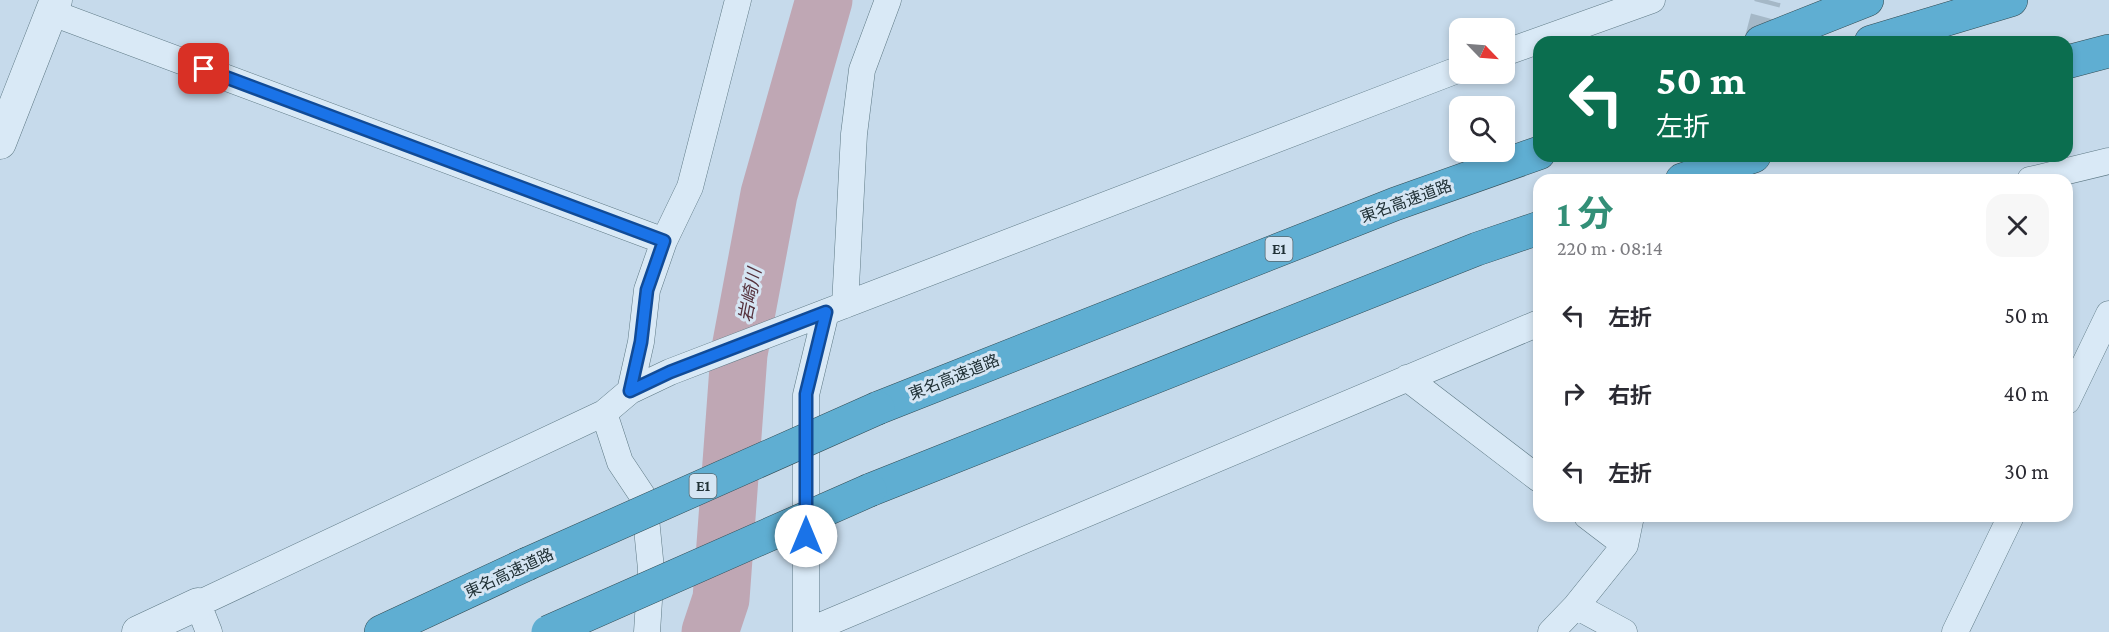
<!DOCTYPE html>
<html lang="ja">
<meta charset="utf-8">
<style>
body{margin:0;font-family:"Crimson Pro","Noto Sans JP",serif;background:#f7f7f7;color:#2b2b33;height:100vh;display:flex;flex-direction:column;font-size:22px;white-space:nowrap}
*{box-sizing:border-box;margin:0}
p{font-size:20px;color:#7c7c81}
.icon{flex:none;width:33px;height:33px;fill:none;stroke:currentColor;stroke-width:2;stroke-linecap:round;stroke-linejoin:round}
.map{position:relative;flex:1;overflow:hidden}
.drawer{position:absolute;left:1533px;top:174px;width:540px;height:348px;display:flex;flex-direction:column;background:#fff;border-radius:18px;box-shadow:0 3px 9px #0003}
.drawer>*{flex:none}
.top-card{position:absolute;left:1533px;top:36px;width:540px;height:126px;border-radius:18px;box-shadow:0 3px 9px #0003;background:#0b6e4f;color:#fff;overflow:hidden}
.needle{width:39px;rotate:115deg}
.buttons{position:absolute;left:1449px;top:18px;display:grid;gap:12px}
.buttons a{display:grid;place-items:center;width:66px;height:66px;border-radius:12px;background:#fff;box-shadow:0 3px 9px #0003;font-size:30px}
.pin{position:absolute;display:grid;place-items:center;width:51px;height:51px;color:#fff;margin:-26px;border-radius:12px;box-shadow:0 3px 9px #0006}
.me{position:absolute;width:66px;margin:-33px;rotate:0deg;stroke-linejoin:round;filter:drop-shadow(0 0 4px #0008)}
.turn{display:flex;align-items:center;gap:21px;height:126px;padding:0 24px;font-size:27px}
.turn .icon{width:78px;height:78px;stroke-width:2.5}
.turn b{display:block;font-size:42px;line-height:51px}
.round{display:grid;place-items:center;flex:none;width:63px;height:63px;border-radius:18px;background:#f7f7f7}
.head{display:flex;align-items:center;justify-content:space-between;height:102px;padding:0 24px}
h1{font-size:36px;font-weight:700;line-height:45px;color:#338f77}
ul{padding:0;list-style:none}
li{display:flex;align-items:center;gap:18px;height:78px;padding:0 24px}
li div{flex:1}
li b{display:block;font-size:22px}
li em{font-style:normal}
.map>svg:first-child{display:block}
.lines{fill:none;stroke-linecap:round;stroke-linejoin:round}
.river{stroke:#bfa7b4;stroke-width:57}
.minor-tunnel{stroke:#a5b8c7;stroke-width:26;stroke-dasharray:26 13;stroke-linecap:butt}
.minor-casing{stroke:#5e7985;stroke-width:27}
.tertiary-casing{stroke:#5e7985;stroke-width:33}
.motorway-casing{stroke:#314b53;stroke-width:34}
.minor{stroke:#d9e9f6;stroke-width:26}
.tertiary{stroke:#d9e9f6;stroke-width:32}
.motorway{stroke:#5faed2;stroke-width:33}
.motorway-bridge-casing{stroke:#314b53;stroke-width:34;stroke-linecap:butt}
.motorway-bridge{stroke:#5faed2;stroke-width:33}
.route-casing{stroke:#114b97;stroke-width:15}
.route{stroke:#1a73e8;stroke-width:10}
.labels{text-anchor:middle;dominant-baseline:central;stroke-width:6;stroke-linejoin:round;paint-order:stroke}
.shield{fill:#d5e5f3;stroke:#56676f;stroke-width:1.5}
.shield-label{font-size:15px;font-weight:bold;fill:#203136}
.street-label{font-size:16px;fill:#203136;stroke:#d5e5f3}
.water-label{font-size:18px;font-style:italic;fill:#55313c;stroke:#d5e5f3}
</style>
<div class="map">
<svg width="2109" height="632" viewBox="0 0 2109 632">
<rect width="100%" height="100%" fill="#c6daeb"/>
<g class="lines">
<path class="river" d="M710,632L721,599L739,354L769,194L824,0"/>
<path class="minor-tunnel" d="M1757,42L1768,0"/>
<g class="minor-casing">
<path id="minor" d="M50,12L664,241
M1504,53L1652,0
M2030,180L2109,161
M845,305L854,134L862,70L888,0
M1407,378L1539,479
M630,391L641,342L647,290L664,241L690,187L738,0
M2067,401L2109,314
M604,413L620,462L644,498L651,569L647,632
M1587,516L1625,545
M1576,606L1624,632
M209,632L198,604L604,413L630,391L670,372L1460,69
M806,632L1539,323
M806,632V395L826,312
M1551,632L1576,606L1625,545L1631,516
M1955,632L2011,516"/>
</g>
<g class="tertiary-casing">
<path id="tertiary" d="M0,143L56,0
M138,632L198,604"/>
</g>
<g class="motorway-casing">
<path id="motorway" d="M1761,42L1867,0
M1871,42L2011,0
M2067,62L2109,51
M1682,180L1754,156
M878,408L1395,204L1539,153
M870,490L1477,249L1539,228
M381,632L527,564"/>
</g>
<use href="#minor" class="minor"/>
<use href="#tertiary" class="tertiary"/>
<use href="#motorway" class="motorway"/>
<g class="motorway-bridge-casing">
<path id="motorway-bridge" d="M527,564L878,408
M548,632L870,490"/>
</g>
<use href="#motorway-bridge" class="motorway-bridge"/>
</g>
<g class="lines">
<g class="route-casing">
<path id="route" d="M204,69L664,241L647,290L641,342L630,391L670,372L826,312L806,394V536"/>
</g>
<use href="#route" class="route"/>
</g>
<g class="labels">
<g class="shield">
<rect x="1265.5" y="237" width="27" height="24" rx="4.5"/>
<rect x="689.5" y="474" width="27" height="24" rx="4.5"/>
</g>
<g class="shield-label">
<text x="1279" y="249">E1</text>
<text x="703" y="486">E1</text>
</g>
<g class="street-label">
<text transform="translate(1406 201) rotate(-20)">東名高速道路</text>
<text transform="translate(954 377) rotate(-22)">東名高速道路</text>
<text transform="translate(509 573) rotate(-25)">東名高速道路</text>
</g>
<g class="water-label">
<text transform="translate(750 295) rotate(-79)">岩崎川</text>
</g>
</g>
</svg>
<div class="buttons">
<a><svg class="needle" viewBox="-14 -14 28 28"><path d="M0-13l5 13h-10z" fill="#e53935"/><path d="M0 13l5-13h-10z" fill="#7c7c81"/></svg></a>
<a><svg class="icon" aria-label="search" viewBox="0 0 24 24"><circle cx="10" cy="10" r="6"/><path d="M15 15l6 6"/></svg></a>
</div>
<div class="pin" style="left:204px;top:69px;background:#d93025"><svg class="icon" aria-label="arrive" viewBox="0 0 24 24"><path d="M6 21V4h12l-3 4 3 4H6"/></svg></div>
<svg class="me" style="left:806px;top:536px" viewBox="-20 -20 40 40"><circle r="19" fill="#fff"/><path d="M0-13L10 11 0 6-10 11z" fill="#1a73e8"/></svg>
<div class="top-card">
<div class="turn"><svg class="icon" aria-label="left" viewBox="0 0 24 24"><path d="M17 20v-9H6M10 6l-5 5 5 5"/></svg><div><b>50 m</b>左折</div></div>
</div>
<section class="drawer">
<div class="head"><div><h1>1 分</h1><p>220 m · 08:14</p></div><a class="round"><svg class="icon" aria-label="close" viewBox="0 0 24 24"><path d="M6 6l12 12M18 6L6 18"/></svg></a></div>
<ul>
<li><svg class="icon" aria-label="left" viewBox="0 0 24 24"><path d="M17 20v-9H6M10 6l-5 5 5 5"/></svg><div><b>左折</b></div><em>50 m</em></li>
<li><svg class="icon" aria-label="right" viewBox="0 0 24 24"><path d="M7 20v-9h11M14 6l5 5-5 5"/></svg><div><b>右折</b></div><em>40 m</em></li>
<li><svg class="icon" aria-label="left" viewBox="0 0 24 24"><path d="M17 20v-9H6M10 6l-5 5 5 5"/></svg><div><b>左折</b></div><em>30 m</em></li>
</ul>
</section>
</div>
